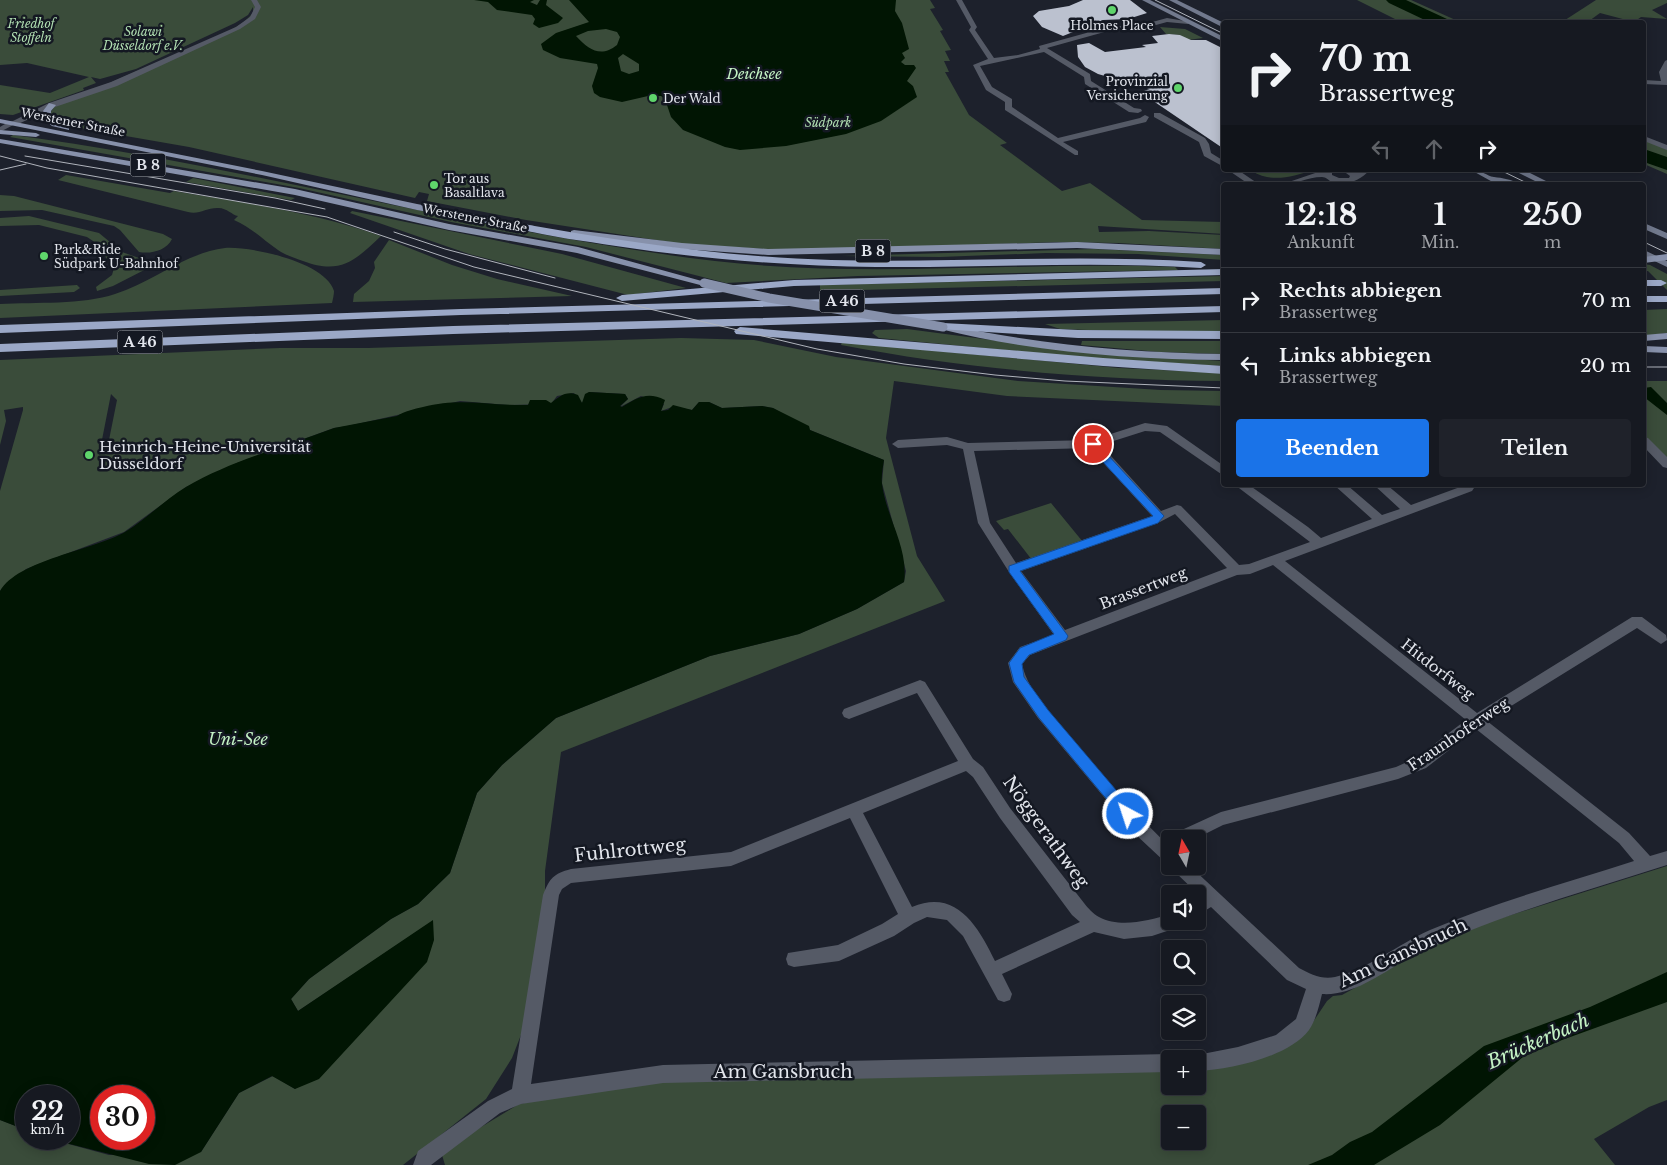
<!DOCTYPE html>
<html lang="de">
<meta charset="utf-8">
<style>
body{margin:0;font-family:"Libre Baskerville",serif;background:#1f222a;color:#f1f3f6;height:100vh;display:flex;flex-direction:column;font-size:19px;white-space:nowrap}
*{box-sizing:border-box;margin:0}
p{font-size:16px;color:#9ea0a5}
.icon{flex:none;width:28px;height:28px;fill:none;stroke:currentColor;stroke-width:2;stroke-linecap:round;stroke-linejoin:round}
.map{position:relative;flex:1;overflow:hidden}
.panel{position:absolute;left:1221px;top:182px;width:425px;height:305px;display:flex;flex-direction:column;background:#161921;border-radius:5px;box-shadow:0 2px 12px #0003,0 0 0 1px #35383f}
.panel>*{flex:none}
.top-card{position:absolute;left:1221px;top:20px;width:425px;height:152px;border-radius:5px;box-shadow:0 2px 12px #0003,0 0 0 1px #35383f;background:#161921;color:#f1f3f6;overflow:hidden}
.needle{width:32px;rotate:351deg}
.buttons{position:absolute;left:1161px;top:830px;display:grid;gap:10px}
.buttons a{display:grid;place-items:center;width:45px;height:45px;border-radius:5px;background:#161921;box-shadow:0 2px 12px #0003,0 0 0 1px #35383f;font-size:25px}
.speed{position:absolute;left:15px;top:1085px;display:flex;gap:10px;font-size:25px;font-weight:700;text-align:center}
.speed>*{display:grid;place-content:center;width:65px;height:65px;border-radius:50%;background:#161921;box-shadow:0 2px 12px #0003,0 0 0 1px #35383f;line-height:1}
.speed small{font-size:12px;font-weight:400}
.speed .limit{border:8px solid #d22;background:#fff;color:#111}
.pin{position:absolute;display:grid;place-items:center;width:42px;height:42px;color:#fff;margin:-21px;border:2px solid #fff;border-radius:50%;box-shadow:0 1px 5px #0007}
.me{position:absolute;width:55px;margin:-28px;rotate:320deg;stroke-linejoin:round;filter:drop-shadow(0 0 4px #0008)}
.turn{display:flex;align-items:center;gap:18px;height:105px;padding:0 15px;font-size:22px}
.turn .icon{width:65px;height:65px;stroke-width:2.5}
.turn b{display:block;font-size:35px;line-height:42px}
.lanes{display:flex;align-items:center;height:48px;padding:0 15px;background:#0003;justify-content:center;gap:25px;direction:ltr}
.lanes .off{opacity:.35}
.eta{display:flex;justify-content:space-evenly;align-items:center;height:85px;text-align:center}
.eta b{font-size:30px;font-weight:700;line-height:35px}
.primary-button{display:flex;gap:10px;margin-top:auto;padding:10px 15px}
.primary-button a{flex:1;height:58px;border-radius:5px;background:#1a73e8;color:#fff;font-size:20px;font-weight:700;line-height:58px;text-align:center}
.primary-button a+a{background:#1f222a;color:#f1f3f6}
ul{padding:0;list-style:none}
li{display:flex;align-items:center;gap:15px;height:65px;padding:0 15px;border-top:1px solid #35383f}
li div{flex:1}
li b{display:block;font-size:19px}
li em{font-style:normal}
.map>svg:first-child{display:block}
.green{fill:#3a4c3a;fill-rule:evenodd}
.water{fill:#011503;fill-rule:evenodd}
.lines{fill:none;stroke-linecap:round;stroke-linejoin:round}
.river{fill:#011503;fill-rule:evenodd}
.building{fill:#bbc1cf}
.minor{fill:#555a66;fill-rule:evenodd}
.tertiary{fill:#555a66;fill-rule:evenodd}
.secondary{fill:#71798d;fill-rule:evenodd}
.primary{fill:#8791ab;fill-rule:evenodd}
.motorway{fill:#9ba8c7;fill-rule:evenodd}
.tram{stroke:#b0b4bc;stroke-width:1}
.primary-bridge{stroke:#8791ab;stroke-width:9}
.route{fill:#1a73e8;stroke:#114b97}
.poi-dot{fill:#5fd56b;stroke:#141822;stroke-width:2}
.labels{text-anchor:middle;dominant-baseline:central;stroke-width:5;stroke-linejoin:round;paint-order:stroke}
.far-park-label{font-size:12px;font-style:italic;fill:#b1dfb2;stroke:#141822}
.far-poi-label{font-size:12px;fill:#e2e5ec;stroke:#141822;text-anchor:start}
.far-street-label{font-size:12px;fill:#e2e5ec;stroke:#141822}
.far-water-label{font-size:14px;font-style:italic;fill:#c4f3c5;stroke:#141822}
.shield{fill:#141822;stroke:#a4a8af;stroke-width:1}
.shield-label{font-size:14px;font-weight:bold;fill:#e2e5ec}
.poi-label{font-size:15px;fill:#e2e5ec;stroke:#141822;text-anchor:start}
.street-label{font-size:15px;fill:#e2e5ec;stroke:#141822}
.water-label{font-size:16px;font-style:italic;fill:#c4f3c5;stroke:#141822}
.near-street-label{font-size:18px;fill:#e2e5ec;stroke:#141822}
.near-water-label{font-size:19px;font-style:italic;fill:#c4f3c5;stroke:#141822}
</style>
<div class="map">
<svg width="1667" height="1165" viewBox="0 0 1667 1165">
<rect width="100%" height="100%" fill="#1d212c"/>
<path class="green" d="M0,0H930L935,8L930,9L943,30L940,31L951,50L945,51L950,61H944L949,72H945L969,115L1007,143L1000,145L1062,191L1090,183L1142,220L1224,222V234L1098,226L1099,232L1149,231L1224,235V249L1118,243L1057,242L795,251L682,244L526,220L427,201L429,194L419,192L415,198L189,147L74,127L63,125L52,117H55L54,114L49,115L54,107L227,32L243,23L253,13V7L248,15L235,23L136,69L100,79L91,77L96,83L83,88L84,90L13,115L0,114V85L50,93L89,77L27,63L0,65Z
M1357,0H1411L1460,22H1401Z
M1596,0H1667V3L1652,10L1667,19L1641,17L1634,22L1600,13L1589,21L1594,22H1562Z
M1160,27L1185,29L1203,38L1188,40L1180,35L1166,34Z
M13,135C249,166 479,233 715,261C868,279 1021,261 1175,267L1178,270L858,276L726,283L586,247L451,222L299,188L10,137Z
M1644,139L1667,149V174L1644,164Z
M1255,170L1259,173C1270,169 1277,171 1288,172C1290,173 1308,170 1313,170C1292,177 1271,183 1252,171Z
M66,175L170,193L174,191C244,203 314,212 381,236C355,261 340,275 303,261C295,258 285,255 278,250C262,239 252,228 234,220L238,216C232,215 226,207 217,208C206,208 199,215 188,212L58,180Z
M193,178L295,198L291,200L186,182Z
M0,195L14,196L163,234L172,239C166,251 151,254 139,252L120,230L114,226L42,210L0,211Z
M352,211L562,254L686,288L628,295L469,254L350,213Z
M29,216L99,233L122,252L156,264L113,286L97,291L96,287L112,275L114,268L93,241L87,237L39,225L0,226V218Z
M389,240L452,265L497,279L572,296L353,302L354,294L369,281L375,268L374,262Z
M225,248C250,246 326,262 334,291C334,294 333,299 332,303L0,318V304C36,302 82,305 115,294C153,282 185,253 225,248Z
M1094,249L1224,255V260L1138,254L1046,253L940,257L841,256Z
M1644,264L1650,265L1667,274V290L1648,271H1644Z
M1224,276V281L820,291V285Z
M77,285L80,288L74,292L0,296V290Z
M1667,309V333L1644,336V310Z
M1224,320V331L1144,332L1060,329L1045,324Z
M907,329L1099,354L1224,361V366L1088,358L879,338L872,333L875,330Z
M681,338L754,340L836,357L1018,381L1161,390L1224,391V406L1007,396L894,381L886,438L917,556L945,601L561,752L545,871V899L526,1022L512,1058L486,1099L403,1165H0V1120L26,1130V1139H50L109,1155L201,1152L239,1093L273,1076L295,1089L433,921L298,1011L291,999L309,979L391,919L418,904L450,873L477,793L502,765L556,718L710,656L799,634L857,609L904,582L906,571L882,483L884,460L810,430L773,408L762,406L722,408L709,402H699L692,410L672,407L661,411L664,404L641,396L620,407L628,399L625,394L589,392L582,403L574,393L557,396L551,404L508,405L460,401L348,426L334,428L237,463L186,487L124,532L26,569L0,591V491L23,410V407L4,410L6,421L0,445V360L280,348H368ZM111,394L117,400L107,450L99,455Z
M1082,341H1224V354L1159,352L1081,345Z
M842,342L1119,368L1224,373V381C1096,380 966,369 841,345Z
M1644,381H1667V460L1644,436Z
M1051,503L1083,542L1032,560L1008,529L1004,530L996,521Z
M1667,866V1100L1649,1107L1594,1139L1615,1165H445L442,1155L468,1135L519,1104L661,1079L1170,1066V1086H1198V1065L1220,1064L1309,1028L1327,1001L1333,996L1342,995L1438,942L1479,925ZM1170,1114H1198V1141H1170Z"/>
<path class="water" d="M474,0H534L530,2L537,5L540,0H547L546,5L563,18L558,23L539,28L533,24L535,19L532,15L497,10L488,2Z
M569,0H896L895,11L902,23L909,49L902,53L905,58L901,62L905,65H914L916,68L907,81L913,86L917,97L881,121L846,134L786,146L740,150L725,147L683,130L671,117L665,99L661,96H648L622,102L600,97L594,93L592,86L598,68L597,64L560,58L543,50L541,44L556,33L589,22ZM606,29L617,32L620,37L617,45C601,58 589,50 576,36L588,31ZM623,54L639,64V71L629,74L621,71L618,58Z
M1651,387L1667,403V415L1644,397V388Z
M589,392L625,394L628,399L620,406L622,407C637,398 647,391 665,400L661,411L668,410L673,405L692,410L699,402H709L722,408L762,406L773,408L809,426L810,430L884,460C883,467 881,476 882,484C886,517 909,548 904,582L857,609L799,634L710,656L556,718L502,765L477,793L450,873L418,904L391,919L309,979L291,999L298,1011L433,920L434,940L427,962L319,1079L295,1089L272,1076L239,1093L201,1152L175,1165L149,1164L50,1139H69V1096H26V1130L0,1120V591C18,560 93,550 125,532C147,519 164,500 186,487C232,460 285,447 334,428L397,416C405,411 414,409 423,407C461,397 490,406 528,405L530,400H546L551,403C559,397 566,390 578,395L582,403L585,394ZM144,1096V1139H101V1096Z
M1667,972V1002L1562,1040L1523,1057L1440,1125L1374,1165H1308L1332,1155L1350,1142L1372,1132L1484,1046L1590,1007Z"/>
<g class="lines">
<path class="river" d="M1386,0H1406L1447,19L1449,22H1429L1389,3Z
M1644,149L1667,157V170L1644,162Z"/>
</g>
<path class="building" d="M1083,0H1130L1147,13L1128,19L1103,20L1063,36L1042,27L1033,16L1039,11L1069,6Z
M1169,34L1180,35L1191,40H1206L1224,49V149L1140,92L1150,89L1098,74L1085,67L1078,57L1077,45L1089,43L1105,52L1146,47L1142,45L1158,43L1152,36Z"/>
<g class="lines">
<path class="minor" d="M251,0H257L261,7L255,19L240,29L117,86L55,107L16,125L9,123L49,103L111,82L236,27L250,17L255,7Z
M956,0H962L977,27L975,30L994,58L1018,55L1040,49L1039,46L1108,27L1145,24L1167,18L1191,22L1188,24L1167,22L1145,28L1108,31L1047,48L1090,74L1091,81L1134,108L1141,109L1142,111L1138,113L1129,112L1085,84L1084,77L1044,52L980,66L992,87L1012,99V107L1058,138L1140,118L1145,115L1149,117L1146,122L1063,142L1078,151V155H1075L1005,110V102L986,90L973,65L988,59L969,30L971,27Z
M1667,60V85L1644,84V80L1661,81L1659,72L1665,61Z
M1154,113H1160L1205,138L1209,144L1211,153L1224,161V167L1204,156L1199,142L1154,117Z
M1644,136L1667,145V150L1644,141Z
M1228,170H1238L1260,185H1250Z
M1324,170H1332V175L1339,178H1349L1350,176L1342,170H1352L1356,173L1360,170H1370C1360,180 1347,187 1332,182C1328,180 1326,177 1322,177C1307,177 1295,185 1280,185Z
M1145,423L1167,426L1224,466V476L1160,432L1145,431L1101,445L1161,511L1177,505L1181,506L1239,565L1249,564L1310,542L1235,485H1249L1308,527L1321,538L1372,519L1334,485H1347L1382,515L1400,509L1374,485H1387L1411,505L1460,487L1459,485H1472L1474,488L1472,491L1285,561L1477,713L1632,617H1642L1666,635L1667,640L1661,644L1637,628L1487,721L1629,833L1650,856L1667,851V865C1578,894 1485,918 1402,962C1378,976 1351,996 1322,994C1319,1006 1316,1020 1309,1030C1289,1057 1229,1070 1198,1071V1059H1191L1192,1056L1238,1047L1276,1035L1296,1019L1306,989L1287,980L1211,907L1198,915V898L1200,896L1174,871L1171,866H1190L1299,968C1310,974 1322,980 1335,977C1369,969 1398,944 1430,930C1496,902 1566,883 1634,861L1619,843L1476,729L1426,768L1398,779L1223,825L1195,839H1170L1173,834L1221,812L1396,767L1416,758L1466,720L1273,565L1250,574L1237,575L1030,655L1022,664C1028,694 1061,725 1080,748C1109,782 1137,816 1170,847V864L1165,862L1134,833L1038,718L1013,682L1008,663L1020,647L1054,635L1009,572L978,523L963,449L947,445L898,448L892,444L898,440L947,437L968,443L1092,440ZM1090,448L1152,516L1016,563L990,523L974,451ZM1175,514L1227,568L1065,630L1021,571L1158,523Z
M1644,437L1648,438L1667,457V468L1663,467L1644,447Z
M920,680L925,682L973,759L983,767L1010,808L1084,903C1088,908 1093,914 1099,917C1120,928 1148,921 1170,914V921H1181L1179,927L1152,936L1124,939L1094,932L1002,974L1012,994L1010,1000L1004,1002L998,1000L963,936L947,920L927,917L914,923L894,936L839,961L794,967L788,965L786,959L788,953L838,945L882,924L898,914L850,818L731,866L571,883L562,889L559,895L531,1084L663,1065L1170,1054L1177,1059H1170V1072L663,1083L521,1104L500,1113L431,1165H413L418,1151L488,1101L512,1089L543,895C550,878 553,874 571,869L731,852L958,761L917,693L849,719L844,717L842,713L844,709ZM966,771L973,777L1000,818L1072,915L1080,922L995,961C978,926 956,888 912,907L863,813Z"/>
<path class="tertiary" d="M10,121L17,123L0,132V127Z"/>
<path class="secondary" d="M1142,0H1150L1224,37V42Z
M1169,0H1177L1224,23V28Z
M1471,170C1483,170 1486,176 1494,177C1502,178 1512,179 1520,185H1498Z
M1513,170H1524L1554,185H1543Z
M1644,223L1667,233V239L1644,229Z
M1644,250L1667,261V267L1644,256Z"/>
<path class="primary" d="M49,103L56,105L51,111V116L58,122L69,126V130L52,126L44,119L43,111Z
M0,119L262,171L417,204L534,226L538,229L534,232L417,210L262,175L0,123Z
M0,130L36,133L40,135L36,137L0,134Z
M0,139L295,189L449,224L578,247L709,283L704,286L577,253L449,230L295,195L0,143Z
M574,230L682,243L768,249L1077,242L1224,249V255L1077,248L768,255L682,249L571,235V231Z
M1667,254V260L1644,263V257Z
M943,324C1036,344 1129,353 1224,354V360C1129,359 1032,352 940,329V325Z
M1667,333V339L1644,341V335Z
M1644,346L1667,347V353L1644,352Z"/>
<path class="motorway" d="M523,224C625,242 727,257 831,260C954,263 1077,254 1201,262L1206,265L1201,268C1092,261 985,268 876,267C789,266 702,259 616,246C584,241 551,237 519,229L518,227Z
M1224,269V275L794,286L622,301L616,298L622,295L794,280Z
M1644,280H1661L1667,283L1661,286H1644Z
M1224,288V294L461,315L0,333V325L461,309Z
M1644,296H1667V302H1644Z
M1224,306V312L453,334L0,352V344L453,326Z
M943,323L1078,330L1224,331V339L1078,338L939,329V325Z
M740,327L1103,358L1224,366V374L1103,366L736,334L734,331Z"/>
<path class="tram" d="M1155,0L1224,34
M0,156L47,168L327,217L474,267L817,349L904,364L995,375L1065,381L1224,388
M25,156L275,198L325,209
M0,170L26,164
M1500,170L1531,185
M394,232L445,249L555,278
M1644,242L1667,253
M1644,367H1667"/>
<path class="primary-bridge" d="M704,283L769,298L943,327"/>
</g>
<path class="route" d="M1093,441L1096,442L1164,516L1158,523L1020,571L1068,636L1066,640L1029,655L1022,664L1024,677L1048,710L1133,810L1135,814L1133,819L1128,821L1123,819L1039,718L1014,682L1009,663L1020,648L1054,634L1009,572V566L1153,516L1089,447V442Z"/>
<g class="poi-dot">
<circle cx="1112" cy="10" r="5"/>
<circle cx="1178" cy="88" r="5"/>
<circle cx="653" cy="98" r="5"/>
<circle cx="434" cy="185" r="5"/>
<circle cx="44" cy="256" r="5"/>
<circle cx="89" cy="455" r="5"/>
</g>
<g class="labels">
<g class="far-park-label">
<text x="31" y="23">Friedhof<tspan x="31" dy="14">Stoffeln</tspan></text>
<text x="143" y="31">Solawi<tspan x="143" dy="14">Düsseldorf e.V.</tspan></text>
<text x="828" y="122">Südpark</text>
</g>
<g class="far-poi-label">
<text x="1112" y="25" text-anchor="middle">Holmes Place</text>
<text x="1168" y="81" text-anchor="end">Provinzial<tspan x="1168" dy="14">Versicherung</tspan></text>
<text x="663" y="98">Der Wald</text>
<text x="444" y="178">Tor aus<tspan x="444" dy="14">Basaltlava</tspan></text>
<text x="54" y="249">Park&amp;Ride<tspan x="54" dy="14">Südpark U-Bahnhof</tspan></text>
</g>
<g class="far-street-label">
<text transform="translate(73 122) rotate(11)">Werstener Straße</text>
<text transform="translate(475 218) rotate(11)">Werstener Straße</text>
</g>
<g class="far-water-label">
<text x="754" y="74">Deichsee</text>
</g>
<g class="shield">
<rect x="130.5" y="153.5" width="35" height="23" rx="4"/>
<rect x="855.5" y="239.5" width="35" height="23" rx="4"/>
<rect x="819.5" y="289.5" width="45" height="23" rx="4"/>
<rect x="117.5" y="330.5" width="45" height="23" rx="4"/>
</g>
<g class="shield-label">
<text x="148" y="165">B 8</text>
<text x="873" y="251">B 8</text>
<text x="842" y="301">A 46</text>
<text x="140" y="342">A 46</text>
</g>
<g class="poi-label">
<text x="99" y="446">Heinrich-Heine-Universität<tspan x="99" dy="17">Düsseldorf</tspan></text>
</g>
<g class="street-label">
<text transform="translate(1143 588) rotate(-21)">Brassertweg</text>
<text transform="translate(1438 669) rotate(38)">Hitdorfweg</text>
<text transform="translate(1458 734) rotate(-34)">Fraunhoferweg</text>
</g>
<g class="water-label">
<text x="238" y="739">Uni-See</text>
</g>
<g class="near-street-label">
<text transform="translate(1046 832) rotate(54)">Nöggerathweg</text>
<text transform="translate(630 850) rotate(-6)">Fuhlrottweg</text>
<text transform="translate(1403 953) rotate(-25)">Am Gansbruch</text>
<text x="783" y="1072">Am Gansbruch</text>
</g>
<g class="near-water-label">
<text transform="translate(1538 1041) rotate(-24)">Brückerbach</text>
</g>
</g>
</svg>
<div class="buttons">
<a><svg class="needle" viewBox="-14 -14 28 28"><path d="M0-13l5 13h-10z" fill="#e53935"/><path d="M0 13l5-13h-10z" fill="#9ea0a5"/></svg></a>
<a><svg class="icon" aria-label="sound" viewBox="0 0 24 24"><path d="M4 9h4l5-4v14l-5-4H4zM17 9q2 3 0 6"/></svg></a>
<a><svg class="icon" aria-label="search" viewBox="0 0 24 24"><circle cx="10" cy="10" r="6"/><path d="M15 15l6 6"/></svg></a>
<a><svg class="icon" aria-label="layers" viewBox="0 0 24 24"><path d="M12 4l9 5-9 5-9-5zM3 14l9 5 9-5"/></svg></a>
<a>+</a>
<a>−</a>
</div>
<div class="speed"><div>22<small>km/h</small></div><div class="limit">30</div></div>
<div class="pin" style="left:1093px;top:444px;background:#d93025"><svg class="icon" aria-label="arrive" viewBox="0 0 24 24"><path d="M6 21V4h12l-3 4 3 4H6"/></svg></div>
<svg class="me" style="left:1128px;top:814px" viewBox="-20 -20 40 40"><circle r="17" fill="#1a73e8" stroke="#fff" stroke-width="3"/><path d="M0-11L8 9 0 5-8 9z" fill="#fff"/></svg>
<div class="top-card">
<div class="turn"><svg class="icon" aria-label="right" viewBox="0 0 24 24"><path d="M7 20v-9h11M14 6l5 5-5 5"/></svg><div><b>70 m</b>Brassertweg</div></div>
<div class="lanes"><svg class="icon off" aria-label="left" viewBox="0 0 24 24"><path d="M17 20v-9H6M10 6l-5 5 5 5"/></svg><svg class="icon off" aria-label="ahead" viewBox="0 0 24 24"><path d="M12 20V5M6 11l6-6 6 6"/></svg><svg class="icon" aria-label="right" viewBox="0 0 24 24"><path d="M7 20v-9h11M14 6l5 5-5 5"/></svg></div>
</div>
<section class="panel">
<div class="eta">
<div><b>12:18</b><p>Ankunft</p></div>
<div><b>1</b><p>Min.</p></div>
<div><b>250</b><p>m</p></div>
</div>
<ul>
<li><svg class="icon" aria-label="right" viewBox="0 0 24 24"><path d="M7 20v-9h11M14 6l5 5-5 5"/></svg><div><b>Rechts abbiegen</b><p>Brassertweg</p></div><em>70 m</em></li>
<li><svg class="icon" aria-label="left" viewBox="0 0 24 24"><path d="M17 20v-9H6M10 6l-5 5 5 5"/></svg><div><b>Links abbiegen</b><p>Brassertweg</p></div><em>20 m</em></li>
</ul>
<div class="primary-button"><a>Beenden</a><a>Teilen</a></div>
</section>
</div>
